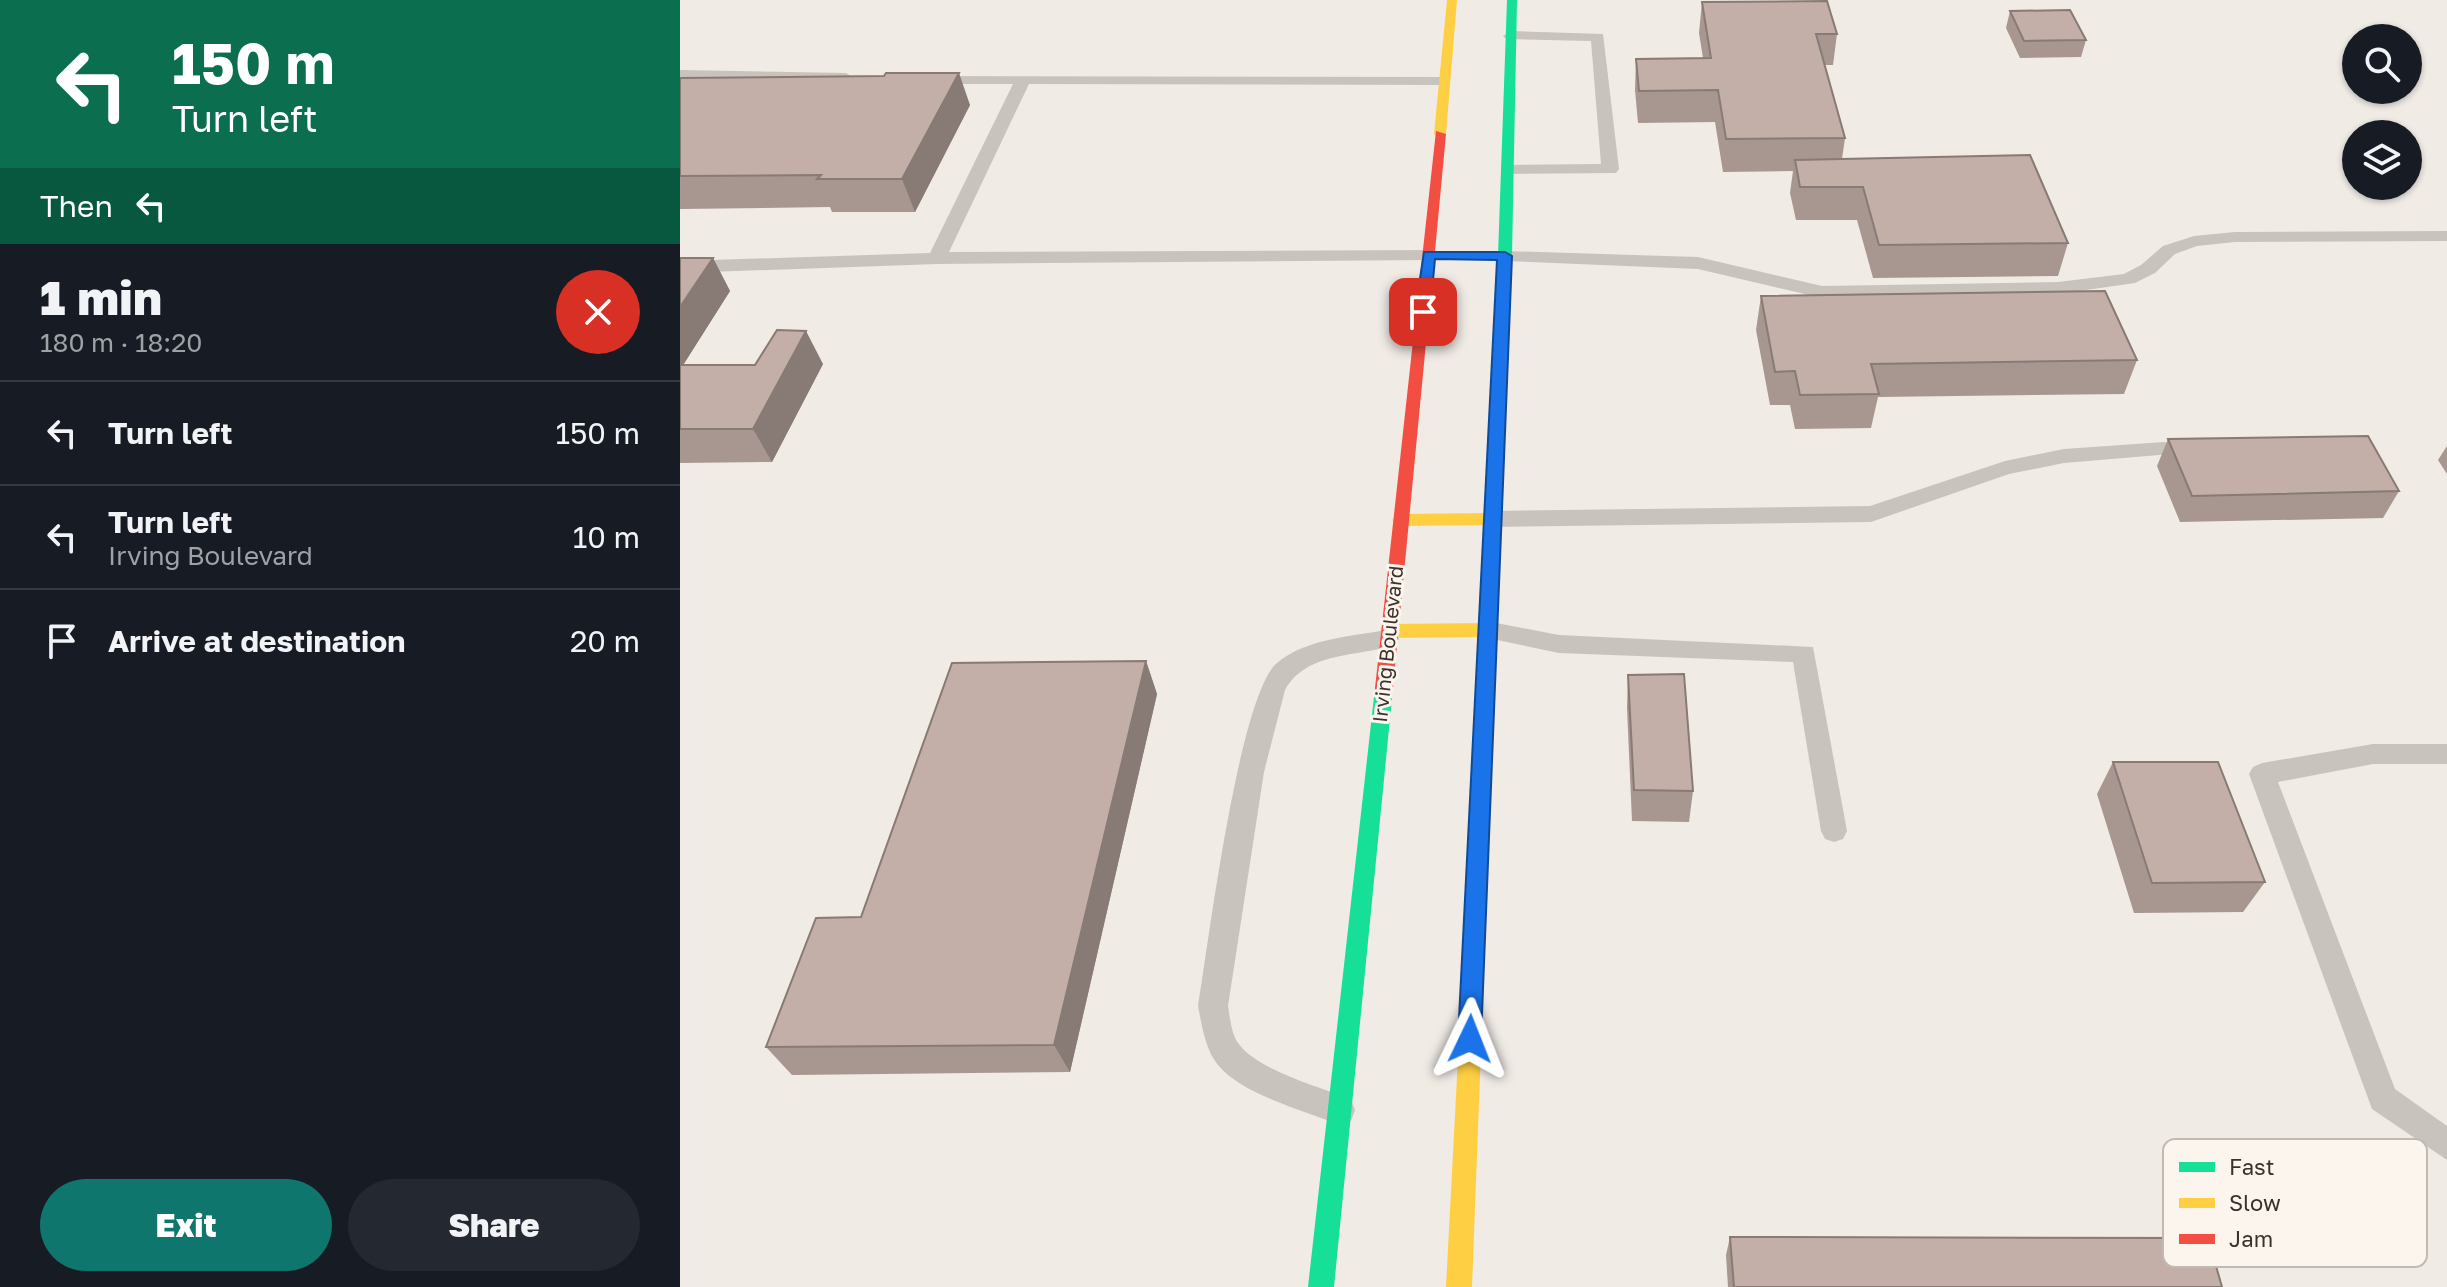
<!DOCTYPE html>
<meta charset="utf-8">
<style>
body{margin:0;font-family:"Golos Text",sans-serif;background:#242831;color:#f1f3f6;height:100vh;display:flex;flex-direction:column;font-size:30px;white-space:nowrap}
*{box-sizing:border-box;margin:0}
p{font-size:26px;color:#9ea1a6}
.icon{flex:none;width:44px;height:44px;fill:none;stroke:currentColor;stroke-width:2;stroke-linecap:round;stroke-linejoin:round}
.map{position:relative;flex:1;overflow:hidden}
.side{display:flex;flex-direction:column;background:#171b24;width:680px}
.side>*{flex:none}
.guide{background:#0b6e4f;color:#fff;overflow:hidden}
.fabs{position:absolute;left:1662px;top:24px;display:grid;gap:16px}
.fabs a{display:grid;place-items:center;width:80px;height:80px;border-radius:50%;background:#171b24;box-shadow:0 2px 6px #0004;font-size:40px}
.pin{position:absolute;display:grid;place-items:center;width:68px;height:68px;color:#fff;margin:-34px;border-radius:16px;box-shadow:0 4px 12px #0006}
.me{position:absolute;width:88px;margin:-44px;rotate:2deg;stroke-linejoin:round;filter:drop-shadow(0 0 6px #0008)}
.turn{display:flex;align-items:center;gap:28px;height:168px;padding:0 40px;font-size:36px}
.turn .icon{width:104px;height:104px;stroke-width:2.5}
.turn b{display:block;font-size:56px;line-height:68px}
.then{display:flex;align-items:center;height:76px;padding:0 40px;background:#0003;gap:16px;font-size:30px}
.round{display:grid;place-items:center;flex:none;width:84px;height:84px;border-radius:42px;background:#242831}
.summary{display:flex;align-items:center;justify-content:space-between;height:136px;padding:0 40px}
h1{font-size:48px;font-weight:800;line-height:60px}
.action{display:flex;gap:16px;margin-top:auto;padding:16px 40px}
.action a{flex:1;height:92px;border-radius:48px;background:#0f766e;color:#fff;font-size:32px;font-weight:800;line-height:92px;text-align:center}
.action a+a{background:#242831;color:#f1f3f6}
ul{padding:0;list-style:none}
li{display:flex;align-items:center;gap:24px;height:104px;padding:0 40px;border-top:2px solid #363941}
li div{flex:1}
li b{display:block;font-size:30px}
li em{font-style:normal}
main{display:flex;flex:1;min-height:0}
.map>svg:first-child{display:block}
.lines{fill:none;stroke-linecap:round;stroke-linejoin:round}
.lane{fill:#c9c3be;fill-rule:evenodd}
.fast{fill:#16e098;fill-rule:evenodd}
.slow{fill:#ffcf43;fill-rule:evenodd}
.jam{fill:#f24e42;fill-rule:evenodd}
.wall{fill:#a89690}
.shaded-wall{fill:#887a75}
.building{fill:#c3afa7;stroke:#887a75;stroke-width:2}
.route{fill:#1a73e8;stroke:#114b97;stroke-width:2}
.labels{text-anchor:middle;dominant-baseline:central;stroke-width:6;stroke-linejoin:round;paint-order:stroke}
.street-label{font-size:20px;fill:#3b302b;stroke:#fbf5ee}
.key{fill:#fbf5ee;stroke:#c1bab4;stroke-width:2}
.key-label{font-size:22px;fill:#3b302b}
</style>
<main>
<section class="side">
<div class="guide">
<div class="turn"><svg class="icon" aria-label="left" viewBox="0 0 24 24"><path d="M17 20v-9H6M10 6l-5 5 5 5"/></svg><div><b>150 m</b>Turn left</div></div>
<div class="then">Then<svg class="icon" aria-label="left" viewBox="0 0 24 24"><path d="M17 20v-9H6M10 6l-5 5 5 5"/></svg></div>
</div>
<div class="summary"><div><h1>1 min</h1><p>180 m · 18:20</p></div><a class="round" style="background:#d93025;color:#fff"><svg class="icon" aria-label="close" viewBox="0 0 24 24"><path d="M6 6l12 12M18 6L6 18"/></svg></a></div>
<ul>
<li><svg class="icon" aria-label="left" viewBox="0 0 24 24"><path d="M17 20v-9H6M10 6l-5 5 5 5"/></svg><div><b>Turn left</b></div><em>150 m</em></li>
<li><svg class="icon" aria-label="left" viewBox="0 0 24 24"><path d="M17 20v-9H6M10 6l-5 5 5 5"/></svg><div><b>Turn left</b><p>Irving Boulevard</p></div><em>10 m</em></li>
<li><svg class="icon" aria-label="arrive" viewBox="0 0 24 24"><path d="M6 21V4h12l-3 4 3 4H6"/></svg><div><b>Arrive at destination</b></div><em>20 m</em></li>
</ul>
<div class="action"><a>Exit</a><a>Share</a></div>
</section>
<div class="map">
<svg width="1767" height="1287" viewBox="0 0 1767 1287">
<rect width="100%" height="100%" fill="#f0ebe5"/>
<g class="lines">
<path class="lane" d="M831,31L923,34L939,169L936,173L821,174V166L827,165L921,164L911,41L826,39L823,36Z
M0,70L166,73L174,78L166,83L0,80Z
M245,76L770,77V83L764,85L349,84L269,252L749,250L758,255L749,260L257,264L0,273V261L250,253L333,84H251L243,79Z
M1767,231V241L1555,242L1517,246L1495,254L1475,273L1455,283L1378,294L1142,298L1018,269L825,261L816,256L825,251L1018,257L1142,286L1378,282L1444,274L1461,265L1483,246L1514,236L1555,232Z
M1484,442L1491,444L1495,449L1491,454L1384,463L1329,474L1191,522L811,527L800,519L811,511L1190,506L1325,461L1384,449Z
M806,621L879,635L1133,647L1167,831L1163,839L1154,842L1145,839L1141,831L1113,662L879,653L798,636L794,630L798,624Z
M707,630L715,633L719,639L715,645C678,657 627,651 605,690L584,772L548,1006C550,1017 551,1033 558,1043C577,1070 640,1087 671,1099L675,1110L671,1121L660,1125C625,1111 561,1094 538,1065C525,1049 522,1026 518,1006C528,947 559,694 597,663C625,639 672,636 707,630Z
M1693,744H1767V764H1693L1598,782L1715,1089L1767,1126V1160L1692,1109L1569,774L1573,767L1582,763Z"/>
<path class="fast" d="M827,0H837L832,256L813,734L811,739H797L795,734L818,256Z
M704,681L711,683L713,688L654,1287H628L695,688L697,683Z"/>
<path class="slow" d="M767,0H777L766,134L760,138L754,134Z
M811,513L819,519L811,525L720,526L712,520L720,514Z
M806,623L815,630L806,637L709,638L700,631L709,624Z
M804,726L811,729L813,734L792,1287H766L795,734L797,729Z"/>
<path class="jam" d="M756,131L766,134L755,251L825,252L832,256L825,260L754,259L713,688L711,693H697L695,688Z"/>
</g>
<path class="wall" d="M1022,2L1157,34L1153,65H1145L1165,138L1162,159L1388,243L1378,276L1193,278L1177,220H1116L1110,193L1113,171L1043,172L1035,122L958,123L955,90L956,59L1023,58L1019,33Z
M1330,11L1406,40L1401,57L1340,58L1326,28Z
M0,78L290,105L235,212H152L150,207L0,209Z
M0,258H33L50,291L3,365L143,364L92,462L0,463Z
M1081,296L1457,360L1444,394L1198,397L1191,428L1115,429L1110,405H1090L1076,330Z
M1488,439L1719,491L1703,518L1500,522L1477,466Z
M1767,446V474L1758,460Z
M466,661L477,694L390,1072L112,1075L86,1047L181,917Z
M948,675L1013,791L1009,822L952,821L947,708Z
M1433,762L1585,882L1563,912L1454,913L1417,794Z
M1050,1237L1542,1287H1048L1046,1255Z"/>
<path class="shaded-wall" d="M279,73L290,105L235,212L222,179Z
M33,258L50,291L0,370V307Z
M126,331L143,364L92,462L73,429Z
M466,661L477,694L390,1072L374,1045Z"/>
<path class="building" d="M1147,1L1157,34H1136L1165,138L1046,139L1038,90L959,91L956,59L1031,58L1022,2Z
M1390,10L1406,40L1344,41L1330,11Z
M206,73H279L222,179H137L141,175L0,176V78L204,76Z
M1350,155L1388,243L1199,245L1183,187H1120L1115,160Z
M0,258H33L0,307Z
M1425,291L1457,360L1191,364L1199,394L1120,395L1115,371L1095,372L1081,296Z
M97,330L126,331L73,429H0V365H75Z
M1688,436L1719,491L1512,496L1488,439Z
M466,661L374,1045L86,1047L136,918L181,917L272,663Z
M1004,674L1013,791L954,790L948,675Z
M1433,762H1538L1585,882L1472,883Z
M1050,1237L1528,1238L1542,1287H1054Z"/>
<path class="route" d="M744,252H825L832,256L801,1039L798,1046L790,1049L782,1046L778,1039L817,260L755,259L750,312L743,316L735,312Z"/>
<g class="labels">
<g class="street-label">
<text transform="translate(707 644) rotate(-84)">Irving Boulevard</text>
</g>
</g>
<rect x="1483" y="1139" width="264" height="128" rx="12" class="key"/>
<rect x="1499" y="1162" width="36" height="10" fill="#16e098"/>
<rect x="1499" y="1198" width="36" height="10" fill="#ffcf43"/>
<rect x="1499" y="1234" width="36" height="10" fill="#f24e42"/>
<g class="key-label">
<text x="1549" y="1175">Fast</text>
<text x="1549" y="1211">Slow</text>
<text x="1549" y="1247">Jam</text>
</g>
</svg>
<div class="fabs">
<a><svg class="icon" aria-label="search" viewBox="0 0 24 24"><circle cx="10" cy="10" r="6"/><path d="M15 15l6 6"/></svg></a>
<a><svg class="icon" aria-label="layers" viewBox="0 0 24 24"><path d="M12 4l9 5-9 5-9-5zM3 14l9 5 9-5"/></svg></a>
</div>
<div class="pin" style="left:743px;top:312px;background:#d93025"><svg class="icon" aria-label="arrive" viewBox="0 0 24 24"><path d="M6 21V4h12l-3 4 3 4H6"/></svg></div>
<svg class="me" style="left:790px;top:1039px" viewBox="-20 -20 40 40"><path d="M0-17L14 15 0 8-14 15z" fill="#1a73e8" stroke="#fff" stroke-width="4"/></svg>
</div>
</main>
